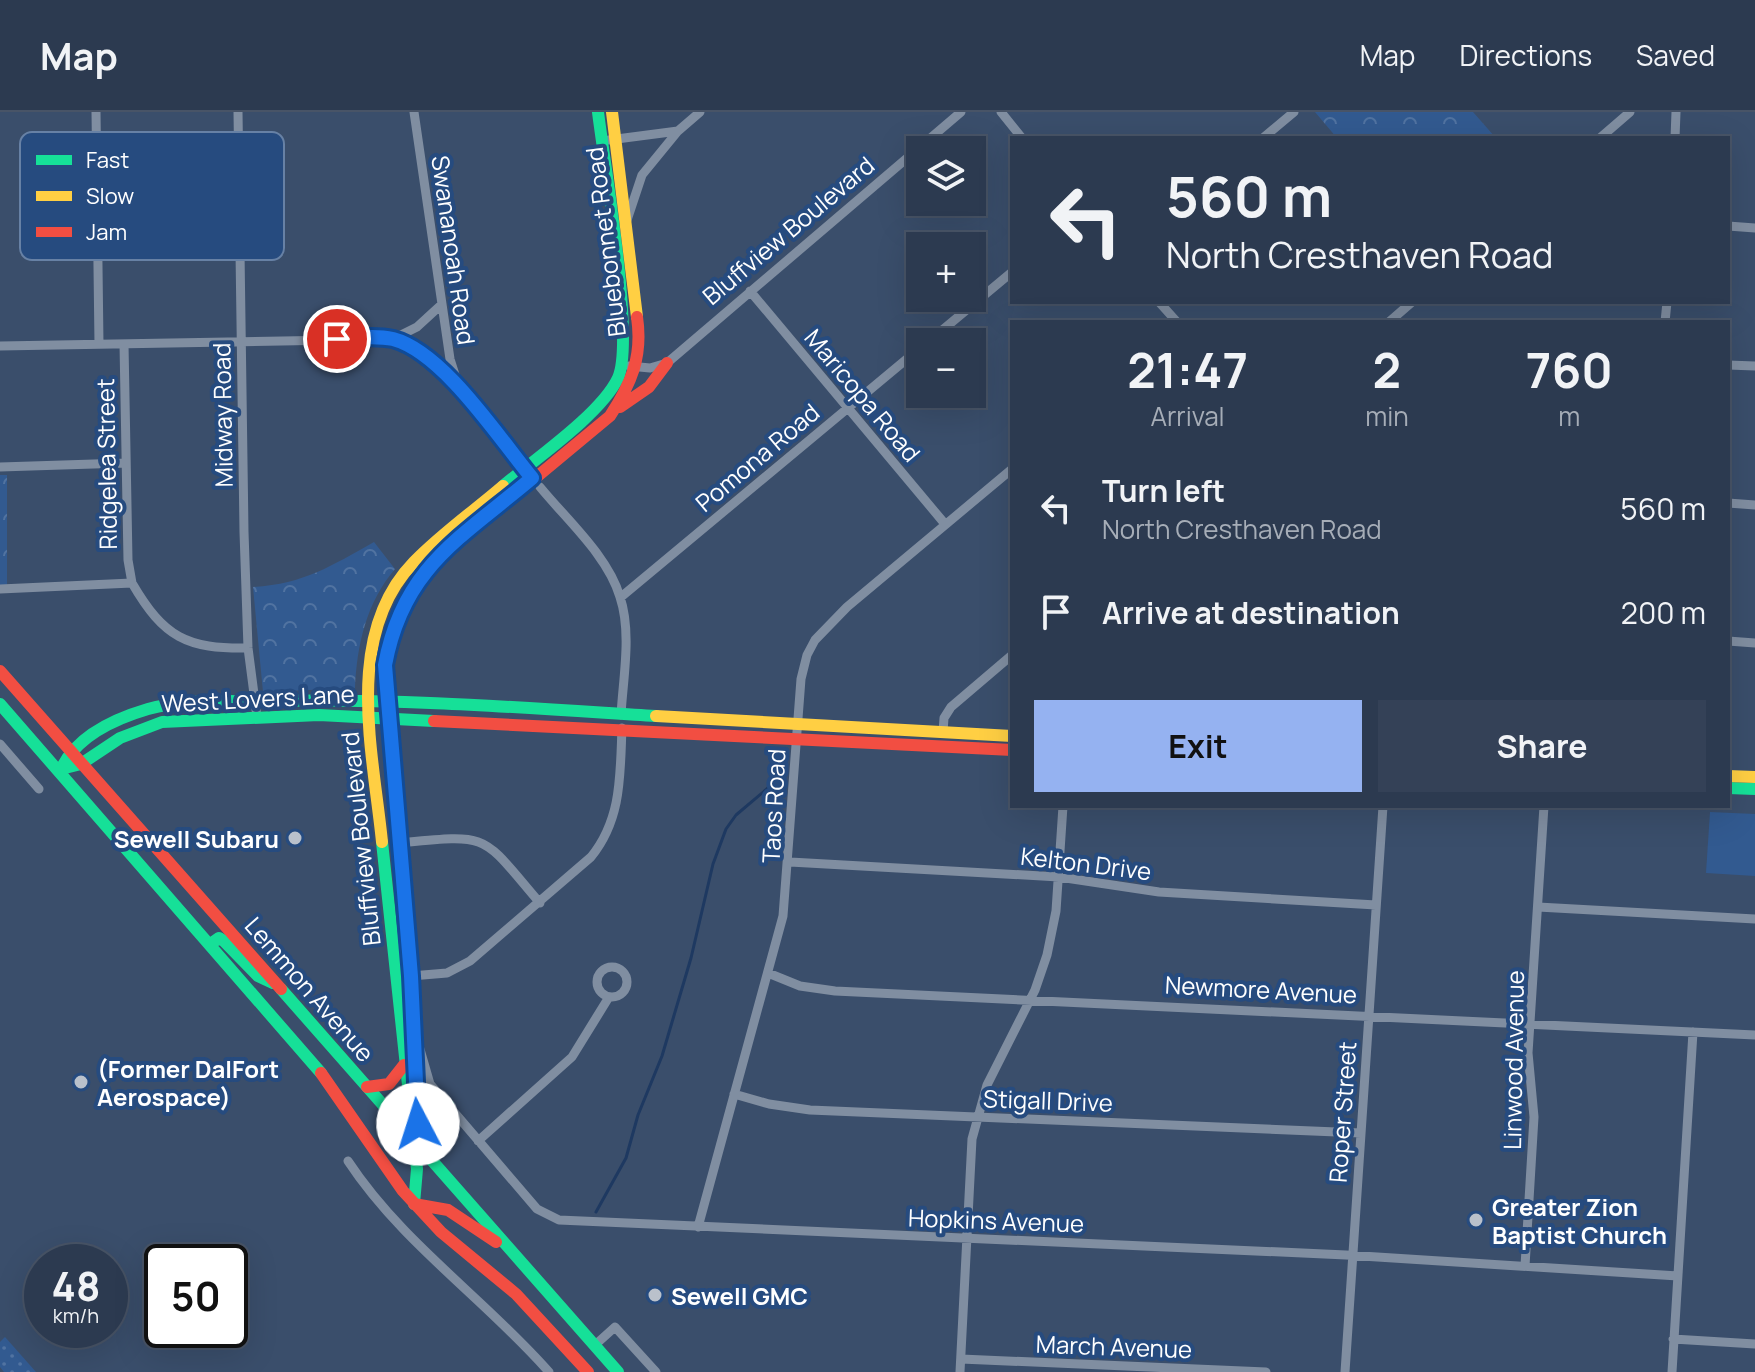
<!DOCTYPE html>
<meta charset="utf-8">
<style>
body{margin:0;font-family:Manrope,sans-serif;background:#344157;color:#f1f3f6;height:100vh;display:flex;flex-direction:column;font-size:30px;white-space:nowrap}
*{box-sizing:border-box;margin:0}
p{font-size:26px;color:#a6adb7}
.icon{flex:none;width:44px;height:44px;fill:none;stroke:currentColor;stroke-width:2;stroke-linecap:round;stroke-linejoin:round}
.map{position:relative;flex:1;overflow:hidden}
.panel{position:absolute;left:1010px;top:208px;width:720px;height:488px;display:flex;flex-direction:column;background:#2c3a50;border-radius:0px;box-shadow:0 8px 32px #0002,0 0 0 2px #485467}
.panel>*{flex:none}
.top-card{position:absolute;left:1010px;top:24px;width:720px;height:168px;border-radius:0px;box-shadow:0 8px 32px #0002,0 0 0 2px #485467;background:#2c3a50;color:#f1f3f6;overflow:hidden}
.controls{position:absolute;left:906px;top:24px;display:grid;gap:16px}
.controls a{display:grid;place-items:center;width:80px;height:80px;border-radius:0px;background:#2c3a50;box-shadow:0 8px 32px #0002,0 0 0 2px #485467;font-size:40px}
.speed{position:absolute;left:24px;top:1132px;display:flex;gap:16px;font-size:40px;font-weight:700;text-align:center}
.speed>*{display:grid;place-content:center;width:104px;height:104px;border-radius:50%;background:#2c3a50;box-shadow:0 8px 32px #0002,0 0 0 2px #485467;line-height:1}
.speed small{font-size:20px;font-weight:400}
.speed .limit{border:4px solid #111;border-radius:12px;background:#fff;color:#111}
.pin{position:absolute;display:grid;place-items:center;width:68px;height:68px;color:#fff;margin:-34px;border:4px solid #fff;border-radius:50%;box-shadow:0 2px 8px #0007}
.me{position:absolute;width:88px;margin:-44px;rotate:355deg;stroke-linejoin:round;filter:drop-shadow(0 0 6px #0008)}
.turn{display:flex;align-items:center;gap:28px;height:168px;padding:0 24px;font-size:36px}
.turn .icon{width:104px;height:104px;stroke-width:2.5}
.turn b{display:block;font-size:56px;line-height:68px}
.eta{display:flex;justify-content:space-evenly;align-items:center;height:136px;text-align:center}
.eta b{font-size:48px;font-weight:700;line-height:56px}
.action{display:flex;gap:16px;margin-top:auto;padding:16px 24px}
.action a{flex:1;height:92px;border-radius:0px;background:#95b2f1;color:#111;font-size:32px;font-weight:700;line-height:92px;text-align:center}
.action a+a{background:#344157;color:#f1f3f6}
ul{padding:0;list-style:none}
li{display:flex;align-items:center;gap:24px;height:104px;padding:0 24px}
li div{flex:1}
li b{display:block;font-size:30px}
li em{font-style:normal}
header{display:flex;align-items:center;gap:48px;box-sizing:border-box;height:112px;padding:0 40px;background:#2c3a50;border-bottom:2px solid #485467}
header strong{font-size:38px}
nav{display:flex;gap:44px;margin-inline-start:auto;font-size:28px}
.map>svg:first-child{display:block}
.grass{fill:url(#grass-dots)}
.park{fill:url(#park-crowns)}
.pitch{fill:#325a90}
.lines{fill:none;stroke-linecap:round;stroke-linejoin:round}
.stream{stroke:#1e3961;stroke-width:3}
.street{stroke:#808ea1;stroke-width:9}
.fast{stroke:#16e098;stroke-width:12}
.slow{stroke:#ffcf43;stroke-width:12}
.jam{stroke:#f24e42;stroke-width:12}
.route-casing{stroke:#114b97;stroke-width:20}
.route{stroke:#1a73e8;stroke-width:14}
.poi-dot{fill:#bac1cb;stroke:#264b7f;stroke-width:3}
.labels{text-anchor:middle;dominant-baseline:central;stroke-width:8;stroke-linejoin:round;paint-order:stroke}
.street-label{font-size:24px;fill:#fff;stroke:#264b7f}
.poi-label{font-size:24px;font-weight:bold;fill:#fff;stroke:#264b7f;text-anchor:start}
.key{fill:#264b7f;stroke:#6781a5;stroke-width:2}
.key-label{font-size:22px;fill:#fff}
</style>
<header>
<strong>Map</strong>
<nav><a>Map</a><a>Directions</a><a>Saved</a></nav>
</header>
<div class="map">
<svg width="1755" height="1260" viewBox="0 0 1755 1260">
<defs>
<pattern id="grass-dots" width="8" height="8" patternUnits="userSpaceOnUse" patternTransform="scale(2)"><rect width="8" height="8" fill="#325a90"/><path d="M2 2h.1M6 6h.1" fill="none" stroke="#5173a1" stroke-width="1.8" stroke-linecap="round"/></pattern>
<pattern id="park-crowns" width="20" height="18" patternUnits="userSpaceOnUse" patternTransform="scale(2)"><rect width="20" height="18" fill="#325a90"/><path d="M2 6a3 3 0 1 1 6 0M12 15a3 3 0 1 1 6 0" fill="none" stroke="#5173a1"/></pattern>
</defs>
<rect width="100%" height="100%" fill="#3a4e6b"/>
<path class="grass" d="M5,1225L36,1260H4L0,1255V1230Z"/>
<path class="park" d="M1315,0H1473L1495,25L1337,26Z
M0,363H7V473H0Z
M374,430L395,457C366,491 357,533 355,576L263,580L253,475C304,472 331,454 374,430Z"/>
<path class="pitch" d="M1710,700L1755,702V764L1706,761Z"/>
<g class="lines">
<path class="stream" d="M596,1100L626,1046L638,1003L662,944L691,846L713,752L726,717L736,703L781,665"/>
<path class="street" d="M96,0L99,232
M238,0L244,420L248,536L257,605
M414,0L450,247L458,272
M1001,0L1022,26
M1263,26L1294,0
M1600,26L1630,0
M1675,26L1676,0
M609,28L678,19L700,0
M626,111L642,63L678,19
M1728,114L1755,116
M750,179L945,412
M1159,190L1177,210
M1389,210L1412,190
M1665,210L1667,190
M393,227L417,215L441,193
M928,230L1012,160
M124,232L128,448L132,471
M0,234L393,227L443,259L528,360
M1728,253L1755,254
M629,254L650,256L667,251L961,0
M0,355L125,351
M540,375C567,408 608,444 620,485C632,521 623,566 621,603
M1728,391L1755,393
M0,477L132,471C164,526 187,537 248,536
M621,485L920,236
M1728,529L1755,531
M943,620L944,606L951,595L1012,543
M0,632L39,677
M399,731C492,722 480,721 540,791
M790,750L1059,765L1159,780L1376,793
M1538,795L1755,807
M597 870a15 15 0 1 1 30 0a15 15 0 1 1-30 0Z
M768,861L800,874L835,879L1755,923
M411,864L447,861L470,849L591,745C622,707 620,663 622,616
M417,927L430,972L537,1097L559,1108L1346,1143L1678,1164
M734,982L769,992L810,998L1361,1021
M478,1029L572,945L609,885
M348,1049C402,1131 485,1187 549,1260
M698,1115L783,804L801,567L807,543L815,528L847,495L1012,357
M1525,1154L1534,1005L1528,941L1544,694
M1673,1227L1755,1232
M595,1233L615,1215L656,1260
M961,1247L1266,1260
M960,1260L972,1027L987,973L1035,878L1047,843L1056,799L1063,694
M1345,1260L1383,694
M1672,1260L1693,920"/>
<path class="fast" d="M503,374C535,347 601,302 618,266C635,229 604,50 598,0
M0,592L321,961
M61,657C76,625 114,607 148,597C186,586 229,590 269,589C398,586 527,596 656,604
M61,657L81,652L120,626L162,610L319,603L434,609
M1728,676L1755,677
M382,730L417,1057L414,1092
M212,831L219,826L224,829L258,864L273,871
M281,877L618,1260
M417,992L430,987L448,993"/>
<path class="slow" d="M612,0L637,205
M656,604L1012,624
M1728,664L1755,665
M395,673L411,864L416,1021
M382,730C373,639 343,523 414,450C441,422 474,399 503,374"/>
<path class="jam" d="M620,295L649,275L667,251
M0,559L281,877
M434,609L1012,638
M395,673C388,589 371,530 426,457L610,304C631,272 643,245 637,205
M321,961L403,1079L441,1120L516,1182L588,1260
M367,975L389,972L404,953
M414,1092L448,1098L496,1130"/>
</g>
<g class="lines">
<g class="route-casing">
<path id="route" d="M337,227C354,226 375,223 393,227C443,240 499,326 532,366C461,426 403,455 385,553L411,864L418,1012"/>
</g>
<use href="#route" class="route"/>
</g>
<g class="poi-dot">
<circle cx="295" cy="726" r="8"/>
<circle cx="81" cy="970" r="8"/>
<circle cx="1476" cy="1108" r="8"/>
<circle cx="655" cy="1183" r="8"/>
</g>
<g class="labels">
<g class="street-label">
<text transform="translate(788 118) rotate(-40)">Bluffview Boulevard</text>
<text transform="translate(605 130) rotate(-97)">Bluebonnet Road</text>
<text transform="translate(454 138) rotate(82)">Swananoah Road</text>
<text transform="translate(863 283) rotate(50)">Maricopa Road</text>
<text transform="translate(222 303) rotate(-91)">Midway Road</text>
<text transform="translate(757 345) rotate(-40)">Pomona Road</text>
<text transform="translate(106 352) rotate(-91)">Ridgelea Street</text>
<text transform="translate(258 586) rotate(-3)">West Lovers Lane</text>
<text transform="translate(773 694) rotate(-87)">Taos Road</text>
<text transform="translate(360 727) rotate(-96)">Bluffview Boulevard</text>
<text transform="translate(1086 751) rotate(7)">Kelton Drive</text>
<text transform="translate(310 877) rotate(49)">Lemmon Avenue</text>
<text transform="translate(1261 877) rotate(3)">Newmore Avenue</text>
<text transform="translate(1513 948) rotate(-89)">Linwood Avenue</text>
<text transform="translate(1048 988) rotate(2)">Stigall Drive</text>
<text transform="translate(1342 1000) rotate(-86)">Roper Street</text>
<text transform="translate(996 1108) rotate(2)">Hopkins Avenue</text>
<text transform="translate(1114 1234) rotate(2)">March Avenue</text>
</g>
<g class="poi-label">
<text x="279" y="726" text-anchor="end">Sewell Subaru</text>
<text x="97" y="956">(Former DalFort<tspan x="97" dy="28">Aerospace)</tspan></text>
<text x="1492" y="1094">Greater Zion<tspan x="1492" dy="28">Baptist Church</tspan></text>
<text x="671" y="1183">Sewell GMC</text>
</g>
</g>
<rect x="20" y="20" width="264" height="128" rx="12" class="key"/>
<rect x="36" y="43" width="36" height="10" fill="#16e098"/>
<rect x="36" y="79" width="36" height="10" fill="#ffcf43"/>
<rect x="36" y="115" width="36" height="10" fill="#f24e42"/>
<g class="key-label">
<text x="86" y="56">Fast</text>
<text x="86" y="92">Slow</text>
<text x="86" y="128">Jam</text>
</g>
</svg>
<div class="controls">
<a><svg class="icon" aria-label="layers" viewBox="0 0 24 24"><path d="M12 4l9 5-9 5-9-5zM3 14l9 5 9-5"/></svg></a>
<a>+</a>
<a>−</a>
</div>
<div class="speed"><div>48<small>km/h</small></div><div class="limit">50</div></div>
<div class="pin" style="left:337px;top:227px;background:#d93025"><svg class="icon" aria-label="arrive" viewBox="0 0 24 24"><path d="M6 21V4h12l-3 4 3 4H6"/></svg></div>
<svg class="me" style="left:418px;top:1012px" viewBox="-20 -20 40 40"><circle r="19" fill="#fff"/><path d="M0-13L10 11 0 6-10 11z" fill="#1a73e8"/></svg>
<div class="top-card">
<div class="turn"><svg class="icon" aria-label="left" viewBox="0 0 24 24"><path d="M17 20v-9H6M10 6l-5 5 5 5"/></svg><div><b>560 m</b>North Cresthaven Road</div></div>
</div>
<section class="panel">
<div class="eta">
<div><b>21:47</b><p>Arrival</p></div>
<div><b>2</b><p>min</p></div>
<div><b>760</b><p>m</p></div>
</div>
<ul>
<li><svg class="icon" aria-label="left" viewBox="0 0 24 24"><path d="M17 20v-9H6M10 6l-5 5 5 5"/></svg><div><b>Turn left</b><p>North Cresthaven Road</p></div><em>560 m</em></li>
<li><svg class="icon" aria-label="arrive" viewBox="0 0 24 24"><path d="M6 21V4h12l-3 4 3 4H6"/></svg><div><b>Arrive at destination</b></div><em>200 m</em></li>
</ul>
<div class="action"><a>Exit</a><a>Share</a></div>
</section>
</div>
